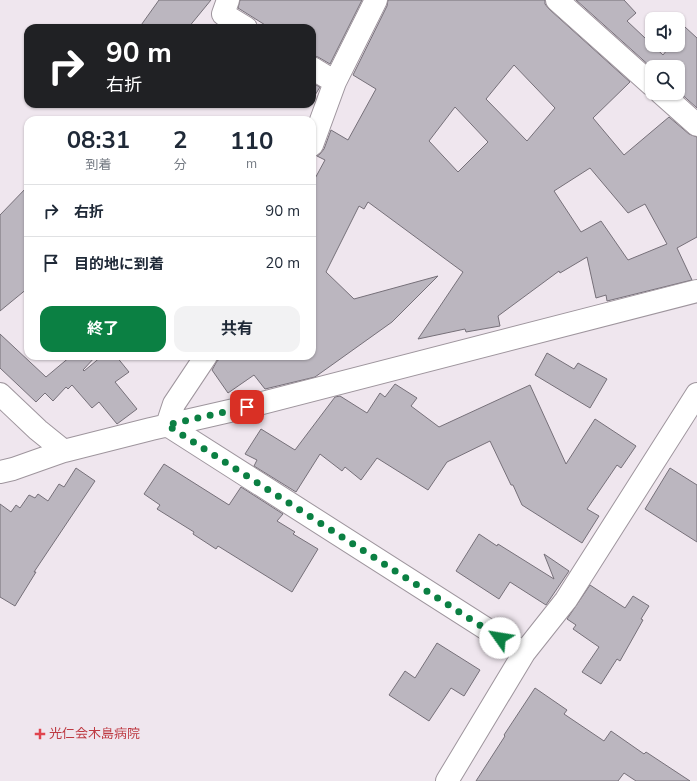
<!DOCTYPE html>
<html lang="ja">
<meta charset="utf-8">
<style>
body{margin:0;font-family:"Nunito Sans","Noto Sans JP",sans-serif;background:#f2f2f3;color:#1f2937;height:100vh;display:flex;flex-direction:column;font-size:15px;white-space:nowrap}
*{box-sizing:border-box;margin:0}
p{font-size:13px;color:#747a83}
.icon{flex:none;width:22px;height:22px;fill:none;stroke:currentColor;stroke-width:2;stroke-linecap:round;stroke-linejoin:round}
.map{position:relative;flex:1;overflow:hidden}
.panel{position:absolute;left:24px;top:116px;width:292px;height:244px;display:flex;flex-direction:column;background:#fff;border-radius:12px;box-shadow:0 1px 3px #0004}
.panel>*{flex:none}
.guide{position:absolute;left:24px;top:24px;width:292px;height:84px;border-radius:12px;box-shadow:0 1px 3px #0004;background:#202124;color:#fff;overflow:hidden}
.fabs{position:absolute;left:645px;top:12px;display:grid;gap:8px}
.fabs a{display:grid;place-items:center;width:40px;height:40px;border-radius:8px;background:#fff;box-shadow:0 1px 3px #0004;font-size:20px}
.pin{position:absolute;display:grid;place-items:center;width:34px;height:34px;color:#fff;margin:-17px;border-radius:8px;box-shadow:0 2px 6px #0006}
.me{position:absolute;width:44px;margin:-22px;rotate:302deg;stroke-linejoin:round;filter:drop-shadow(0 0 3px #0008)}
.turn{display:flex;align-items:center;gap:14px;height:84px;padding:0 16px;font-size:18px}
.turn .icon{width:52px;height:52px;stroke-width:2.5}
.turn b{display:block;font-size:28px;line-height:34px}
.eta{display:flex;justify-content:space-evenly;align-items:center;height:68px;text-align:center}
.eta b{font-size:24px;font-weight:700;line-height:28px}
.cta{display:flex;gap:8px;margin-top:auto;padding:8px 16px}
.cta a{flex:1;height:46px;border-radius:12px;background:#0b8043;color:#fff;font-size:16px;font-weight:700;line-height:46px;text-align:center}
.cta a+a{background:#f2f2f3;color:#1f2937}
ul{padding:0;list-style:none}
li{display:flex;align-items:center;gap:12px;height:52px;padding:0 16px;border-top:1px solid #e0e1e3}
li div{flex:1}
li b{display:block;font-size:15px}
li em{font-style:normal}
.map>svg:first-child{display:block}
.building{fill:#bbb6bf;stroke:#767079;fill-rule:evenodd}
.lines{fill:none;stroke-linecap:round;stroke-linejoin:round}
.street-casing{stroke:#9e959d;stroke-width:24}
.street{stroke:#fff;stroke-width:22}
.route{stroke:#0b8043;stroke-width:7;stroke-dasharray:0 12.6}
.health-dot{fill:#e0444e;stroke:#efe6ee;stroke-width:1.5}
.labels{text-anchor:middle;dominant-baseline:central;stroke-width:3;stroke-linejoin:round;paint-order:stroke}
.health-label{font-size:13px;fill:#be3a42;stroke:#efe6ee;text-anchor:start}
</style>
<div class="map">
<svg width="697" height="781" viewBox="0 0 697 781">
<rect width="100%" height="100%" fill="#efe6ee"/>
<path class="building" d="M159,0H211L188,28H139Z
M240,0H362L330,64L318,57L312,56V28H270L238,8Z
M388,0H545V4L549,9L630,82L593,118L624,155L669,117L689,134L697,137V237L677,248L692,280L607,301L606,295L596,298L587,257L560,273L559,271L498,316L500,326L466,332L465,329L418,339L463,272L368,202L364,209L359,206L326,272L354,299L438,276L392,322L315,377L265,389L254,375L228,393L212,370L217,361L224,356H312V184L325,160L317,156L320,154L324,149L331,130L348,140L376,89L353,75L387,6ZM514,65L555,108L527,141L486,99ZM455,107L488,142L458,172L429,141ZM590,168L628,213L645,204L667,244L628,260L601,221L581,232L554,191Z
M576,0H624L636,13L627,21L663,55L671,45H678V36L685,27L697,38V108L678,91V67H652V68Z
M312,83L320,87L312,100Z
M28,186V288L0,311V215Z
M0,334L46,377L71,356H96L83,370L84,371L102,356H116L129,372L115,382L137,409L117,424L99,402L92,408L72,385L68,389L66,387L53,401L45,393L36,402L0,368Z
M547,353L574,369L578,363L607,379L590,408L535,375Z
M395,384L417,398L411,406L439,427L530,385L566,464L595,419L636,446L621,468L617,465L587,509L599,516L582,543L522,505L513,485H511L490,441L447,462L428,490L377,458L361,480L345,467L342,471L320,454L296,492L254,466L257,460L245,454L261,429L295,450L335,397L340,396L367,413L380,393L385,397Z
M164,464L229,505L241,487L283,514L277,521L295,532L293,534L318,549L292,592L218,546L216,549L193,534L194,532L157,509L160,505L144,494Z
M76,468L95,481L34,572H36L15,606L0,597V504L11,512L16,505L20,508L29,495L35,498L38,494L48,501L59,484L64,487Z
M670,468L697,485V542L645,509Z
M479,534L497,546L498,544L554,579L544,554L569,571L546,605L510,582L499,599L456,571Z
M590,585L625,608L633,596L649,606L641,619L643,620L620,661L617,659L601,684L582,672L599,647L573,629L576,625L567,619Z
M437,643L480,670L464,696L451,688L429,721L389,695L405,671L415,678Z
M535,688L567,710L564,714L604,741L611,731L644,754L646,752L690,781H636L624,773L618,781H476L505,736L504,735Z"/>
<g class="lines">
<g class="street-casing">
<path id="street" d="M228,0L223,14L246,28
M557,0L652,85
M312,68L335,82
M661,93L697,125
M312,145L335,82L376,0
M0,394L38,430L64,451
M167,425L524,653L447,781
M167,425L174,404L206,356
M0,472L13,469L64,451L151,429L247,407L697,291
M524,653L566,600L697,394"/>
</g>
<use href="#street" class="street"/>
</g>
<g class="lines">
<path class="route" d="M247,407L167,425L500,638"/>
</g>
<path class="health-dot" d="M38 728h4v4h4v4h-4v4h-4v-4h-4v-4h4z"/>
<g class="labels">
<g class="health-label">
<text x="49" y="734">光仁会木島病院</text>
</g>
</g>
</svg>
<div class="fabs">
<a><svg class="icon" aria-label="sound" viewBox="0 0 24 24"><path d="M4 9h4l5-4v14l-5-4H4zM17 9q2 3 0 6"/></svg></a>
<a><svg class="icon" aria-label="search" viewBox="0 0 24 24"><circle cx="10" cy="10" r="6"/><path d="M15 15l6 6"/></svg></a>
</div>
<div class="pin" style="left:247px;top:407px;background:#d93025"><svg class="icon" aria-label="arrive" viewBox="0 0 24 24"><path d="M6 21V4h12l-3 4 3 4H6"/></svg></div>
<svg class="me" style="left:500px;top:638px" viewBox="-20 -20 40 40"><circle r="19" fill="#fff"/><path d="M0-13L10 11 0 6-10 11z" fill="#0b8043"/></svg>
<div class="guide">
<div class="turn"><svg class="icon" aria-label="right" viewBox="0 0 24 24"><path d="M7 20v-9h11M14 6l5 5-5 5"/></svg><div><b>90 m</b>右折</div></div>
</div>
<section class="panel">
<div class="eta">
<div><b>08:31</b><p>到着</p></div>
<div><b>2</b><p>分</p></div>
<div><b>110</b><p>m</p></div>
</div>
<ul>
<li><svg class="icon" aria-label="right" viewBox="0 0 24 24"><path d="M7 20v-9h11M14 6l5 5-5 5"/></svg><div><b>右折</b></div><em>90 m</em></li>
<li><svg class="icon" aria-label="arrive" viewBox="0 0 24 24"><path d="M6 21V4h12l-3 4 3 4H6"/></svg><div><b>目的地に到着</b></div><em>20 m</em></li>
</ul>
<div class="cta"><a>終了</a><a>共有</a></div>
</section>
</div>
